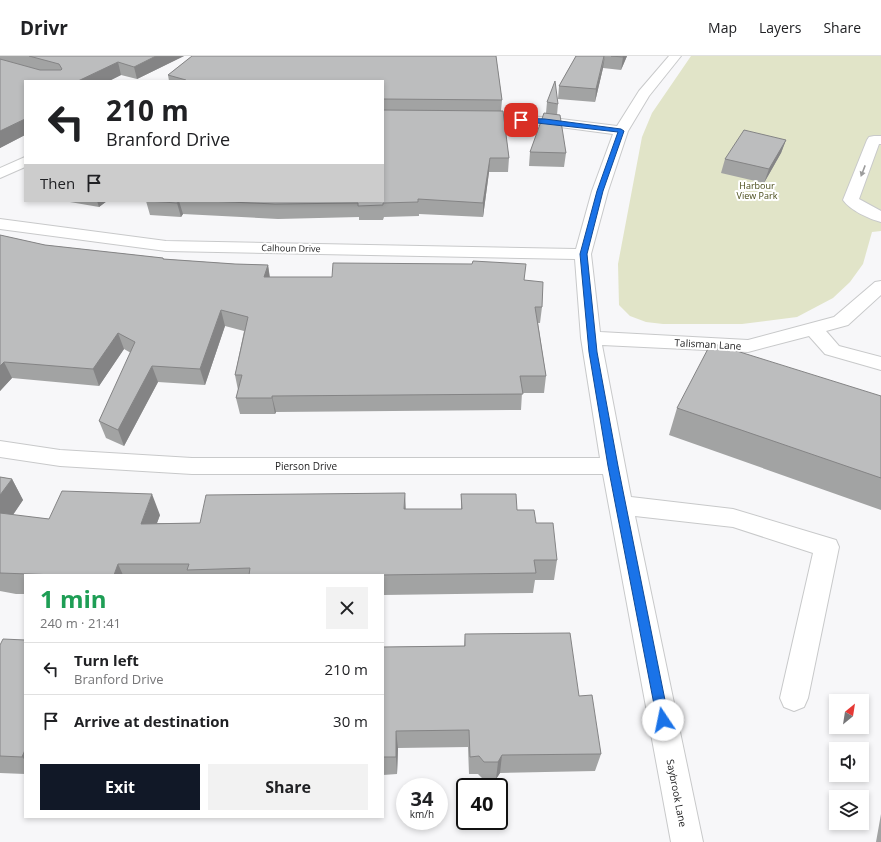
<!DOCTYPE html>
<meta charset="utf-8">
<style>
body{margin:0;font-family:"Open Sans",sans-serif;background:#f2f2f2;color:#202124;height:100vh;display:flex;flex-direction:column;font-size:15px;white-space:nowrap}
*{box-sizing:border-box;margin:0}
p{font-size:13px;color:#757577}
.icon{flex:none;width:22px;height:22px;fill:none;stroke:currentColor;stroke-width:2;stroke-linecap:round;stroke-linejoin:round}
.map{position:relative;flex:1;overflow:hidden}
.drawer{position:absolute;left:24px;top:518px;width:360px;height:244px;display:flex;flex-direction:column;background:#fff;border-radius:0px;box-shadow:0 2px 6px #0003}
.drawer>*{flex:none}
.banner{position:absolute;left:24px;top:24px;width:360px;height:122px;border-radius:0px;box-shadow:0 2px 6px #0003;background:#fff;color:#202124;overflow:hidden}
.needle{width:26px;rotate:30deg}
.fabs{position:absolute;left:829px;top:638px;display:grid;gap:8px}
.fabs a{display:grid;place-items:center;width:40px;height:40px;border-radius:0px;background:#fff;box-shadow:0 2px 6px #0003;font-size:20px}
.speed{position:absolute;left:396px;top:722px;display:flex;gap:8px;font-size:20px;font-weight:700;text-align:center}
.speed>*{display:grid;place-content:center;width:52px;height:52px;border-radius:50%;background:#fff;box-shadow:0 2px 6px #0003;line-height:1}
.speed small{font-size:10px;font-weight:400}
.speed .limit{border:2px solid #111;border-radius:6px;background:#fff;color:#111}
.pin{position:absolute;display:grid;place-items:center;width:34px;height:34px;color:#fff;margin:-17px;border-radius:8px;box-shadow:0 2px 6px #0006}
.me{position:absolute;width:44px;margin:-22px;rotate:349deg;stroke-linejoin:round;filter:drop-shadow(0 0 3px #0008)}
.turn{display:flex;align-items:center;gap:14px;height:84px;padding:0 16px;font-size:18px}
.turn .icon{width:52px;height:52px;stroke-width:2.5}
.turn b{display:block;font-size:28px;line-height:34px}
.then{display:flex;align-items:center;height:38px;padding:0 16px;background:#0003;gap:8px;font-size:15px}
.round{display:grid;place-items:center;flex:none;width:42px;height:42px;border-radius:0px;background:#f2f2f2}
.head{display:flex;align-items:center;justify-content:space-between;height:68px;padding:0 16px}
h1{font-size:24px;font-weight:700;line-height:30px;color:#1e9e55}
.action{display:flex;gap:8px;margin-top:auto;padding:8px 16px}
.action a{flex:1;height:46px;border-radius:0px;background:#111827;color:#fff;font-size:16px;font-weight:700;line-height:46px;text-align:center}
.action a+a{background:#f2f2f2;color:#202124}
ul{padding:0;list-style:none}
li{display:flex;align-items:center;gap:12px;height:52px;padding:0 16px;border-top:1px solid #e0e0e0}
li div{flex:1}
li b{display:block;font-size:15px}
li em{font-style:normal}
header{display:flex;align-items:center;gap:24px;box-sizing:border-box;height:56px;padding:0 20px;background:#fff;border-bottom:1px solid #e0e0e0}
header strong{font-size:19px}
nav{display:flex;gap:22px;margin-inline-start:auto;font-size:14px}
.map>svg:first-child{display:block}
.green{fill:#e1e4c8}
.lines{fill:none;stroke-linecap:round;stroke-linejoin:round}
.minor-casing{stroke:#c8c9ca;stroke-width:2}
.minor{fill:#fff;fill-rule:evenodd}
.wall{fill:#a2a3a3}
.shaded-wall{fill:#848485}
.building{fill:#bcbdbe;stroke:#848485}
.oneway{fill:#9c9c9c}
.route{fill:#1a73e8;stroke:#114b97}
.labels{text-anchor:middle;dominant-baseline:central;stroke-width:4;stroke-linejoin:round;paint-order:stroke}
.far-park-label{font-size:9px;fill:#474a17;stroke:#fff}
.far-street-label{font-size:9px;fill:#222223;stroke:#fff}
.street-label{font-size:10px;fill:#222223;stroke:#fff}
</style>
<header>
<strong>Drivr</strong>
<nav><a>Map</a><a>Layers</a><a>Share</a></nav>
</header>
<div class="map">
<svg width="881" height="786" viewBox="0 0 881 786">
<rect width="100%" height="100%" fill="#f7f7f9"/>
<path class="green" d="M691,0H881V175L872,176L863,208L850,226L833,242L797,261L742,268H663L646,266L630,260L619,249L618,208L642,81L652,57Z"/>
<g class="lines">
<g class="minor-casing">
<path id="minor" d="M669,0H681L649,40L628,75L608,135L591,198L600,276L748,284L834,261L875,226L881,225V239L848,269L826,275L839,290L881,301V314L825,298L809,280L748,296L602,289L631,441L733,453L836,484L839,491L808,642L804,651L794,655L784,651L780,642L813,497L733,471L635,460L703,786H671L603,418H192L60,410L0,401V385L60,394L192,402H600L581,282L575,203L166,195L0,173V163L166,185L576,193L592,135L613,78L545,69L474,67L469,66L467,63L469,60L474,59L545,61L617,70L639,35Z
M874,80H881V88H879L859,143L881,155V166C869,163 850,154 843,144L867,84L869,81Z
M25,101V111L0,122V112Z"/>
</g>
<use href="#minor" class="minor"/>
</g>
<path class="wall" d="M0,0H184L137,23L121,19L109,25H25V79L0,92Z
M192,0H496L502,44L501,55H503L509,102L508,116H489L483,161L419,158V160L384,161L383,164H359V161L278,163L183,158L181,161L150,159L146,145H383V25H169L168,19Z
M576,0H627L621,14L603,12L595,46L558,43L559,30Z
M547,46L558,48L557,59L566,97L564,111L529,110L530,96L546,57Z
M786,84L781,97L764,127L721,117L725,103Z
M64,145H107L99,151Z
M0,179L45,189L163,202L164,203L235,208L268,209L270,221L525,224L542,251L540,267H538L546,320L544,337H522L521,354L276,356L275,358H240L236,342L238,334L235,319L244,275L225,270L205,329L158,326L124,390L106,382L99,365L131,297L124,293L99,330L12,322L0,335Z
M881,340V454L669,379L677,352Z
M0,421L12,423L23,444L13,459L49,463L160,459L157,467H200L406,453H461V438L517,454L536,467L557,504L554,524H535L533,537L383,539V519H25V538H16L0,535Z
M465,578L579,640L601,698L595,715L500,717L496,723H483L478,718H469L468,691L398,692L397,718L383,719V591L464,590Z
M25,584V718L0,717V589Z
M881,758V786H876Z"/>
<path class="shaded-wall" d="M156,0H184L137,23L134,11Z
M605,0L603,12L595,46L596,33Z
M623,0H627L621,14L623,1Z
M118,6L121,19L109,25H78Z
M25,63V79L0,92V75Z
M786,84L781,97L764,127L769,113Z
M490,102L489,116L483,161V147Z
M97,145H107L99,151Z
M178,145H179L183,158L181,161L177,147Z
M268,209L270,225L264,221Z
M221,254L225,270L205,329L200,313Z
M118,277L124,293L99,330L93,313Z
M4,306L12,322L0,335V310Z
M152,310L158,326L124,390L118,374Z
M272,340L276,356L275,358L272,342Z
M12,423L23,444L1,476L0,474V439Z
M405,437L406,458L404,453Z
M152,438L160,459L149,488L141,468Z
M118,508L123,519H114Z
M396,675L398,692L397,718L396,701Z
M25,694V704L22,701Z
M502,699L500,717L496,723L498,706Z"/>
<path class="building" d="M29,0H156L134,11L118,6L78,25H25V63L0,75V3L40,14H61L62,13L59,8Z
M192,0H496L502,44L383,43V25H185L186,24L168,19Z
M576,0H604L596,33L559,30Z
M611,0H623V1Z
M555,25L558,48L547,46Z
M383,54L503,55L509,102H490L483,147L418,143V146L383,147V149L358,150V147L275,148L207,145H383Z
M544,57L560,59L566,97L530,96Z
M744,74L786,84L769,113L725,103Z
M148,145H178L177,147Z
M0,179L45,189L163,202V203L235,208L268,209L264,221H332L333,207L472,208L473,205L526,208L524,224L543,226L542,251H535L546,320H520L523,338L272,340V342H236L242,319H235L248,261L221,254L200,313L152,310L118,374L99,365L135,286L118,277L93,313L4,306L0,310Z
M711,287L881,340V422L677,352Z
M0,421L12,423L0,439Z
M62,435L152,438L141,468L200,467L206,439L405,437L404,453H462L461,438H516L517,454H534L536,467H553L557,504H534L536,517L380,519H249L250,512L187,514L189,508H118L114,519H58L0,517V457L49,463Z
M570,577L579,640L592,639L601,698L502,699L498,706H484L479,700L470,701L469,674L396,675V701H383V591L465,590V578Z
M3,583L25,584V694L22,701L0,700V589Z"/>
<defs><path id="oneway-solid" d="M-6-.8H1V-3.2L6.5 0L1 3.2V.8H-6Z"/></defs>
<use class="oneway" href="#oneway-solid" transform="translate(863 115) rotate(111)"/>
<path class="route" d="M521,62L545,63L621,73L624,75L603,135L587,198L597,296L618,410L669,664L667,668L663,669L658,668L657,664L608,410L589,296L580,198L597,135L618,76L519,65V62Z"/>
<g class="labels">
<g class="far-park-label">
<text x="757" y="129">Harbour<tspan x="757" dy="10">View Park</tspan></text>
</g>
<g class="far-street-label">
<text transform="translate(291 192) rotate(1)">Calhoun Drive</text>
</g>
<g class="street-label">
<text transform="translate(708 288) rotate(3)">Talisman Lane</text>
<text x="306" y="410">Pierson Drive</text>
<text transform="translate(677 737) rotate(79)">Saybrook Lane</text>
</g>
</g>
</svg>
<div class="fabs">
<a><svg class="needle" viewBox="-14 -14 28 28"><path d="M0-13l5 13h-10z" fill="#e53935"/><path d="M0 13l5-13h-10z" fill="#757577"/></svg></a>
<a><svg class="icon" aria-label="sound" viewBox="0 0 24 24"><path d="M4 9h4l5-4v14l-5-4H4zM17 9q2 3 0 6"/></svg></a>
<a><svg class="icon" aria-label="layers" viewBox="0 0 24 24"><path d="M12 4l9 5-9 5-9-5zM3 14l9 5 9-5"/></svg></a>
</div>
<div class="speed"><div>34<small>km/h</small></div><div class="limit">40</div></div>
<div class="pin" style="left:521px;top:64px;background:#d93025"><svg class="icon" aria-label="arrive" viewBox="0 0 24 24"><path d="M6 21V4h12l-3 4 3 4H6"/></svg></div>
<svg class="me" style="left:663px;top:664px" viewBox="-20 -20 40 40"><circle r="19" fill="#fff"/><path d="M0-13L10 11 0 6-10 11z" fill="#1a73e8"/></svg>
<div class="banner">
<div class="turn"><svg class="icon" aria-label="left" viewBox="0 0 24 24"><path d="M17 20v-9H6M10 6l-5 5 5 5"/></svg><div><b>210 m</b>Branford Drive</div></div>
<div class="then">Then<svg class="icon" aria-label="arrive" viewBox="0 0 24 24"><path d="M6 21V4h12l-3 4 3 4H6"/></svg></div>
</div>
<section class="drawer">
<div class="head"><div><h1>1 min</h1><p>240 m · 21:41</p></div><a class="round"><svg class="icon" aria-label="close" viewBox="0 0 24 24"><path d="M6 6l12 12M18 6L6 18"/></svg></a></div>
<ul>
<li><svg class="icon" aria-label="left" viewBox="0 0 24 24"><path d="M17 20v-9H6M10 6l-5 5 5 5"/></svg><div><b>Turn left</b><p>Branford Drive</p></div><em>210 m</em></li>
<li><svg class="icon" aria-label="arrive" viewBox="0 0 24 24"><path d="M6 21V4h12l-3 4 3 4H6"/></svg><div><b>Arrive at destination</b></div><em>30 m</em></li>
</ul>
<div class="action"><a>Exit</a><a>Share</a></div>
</section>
</div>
